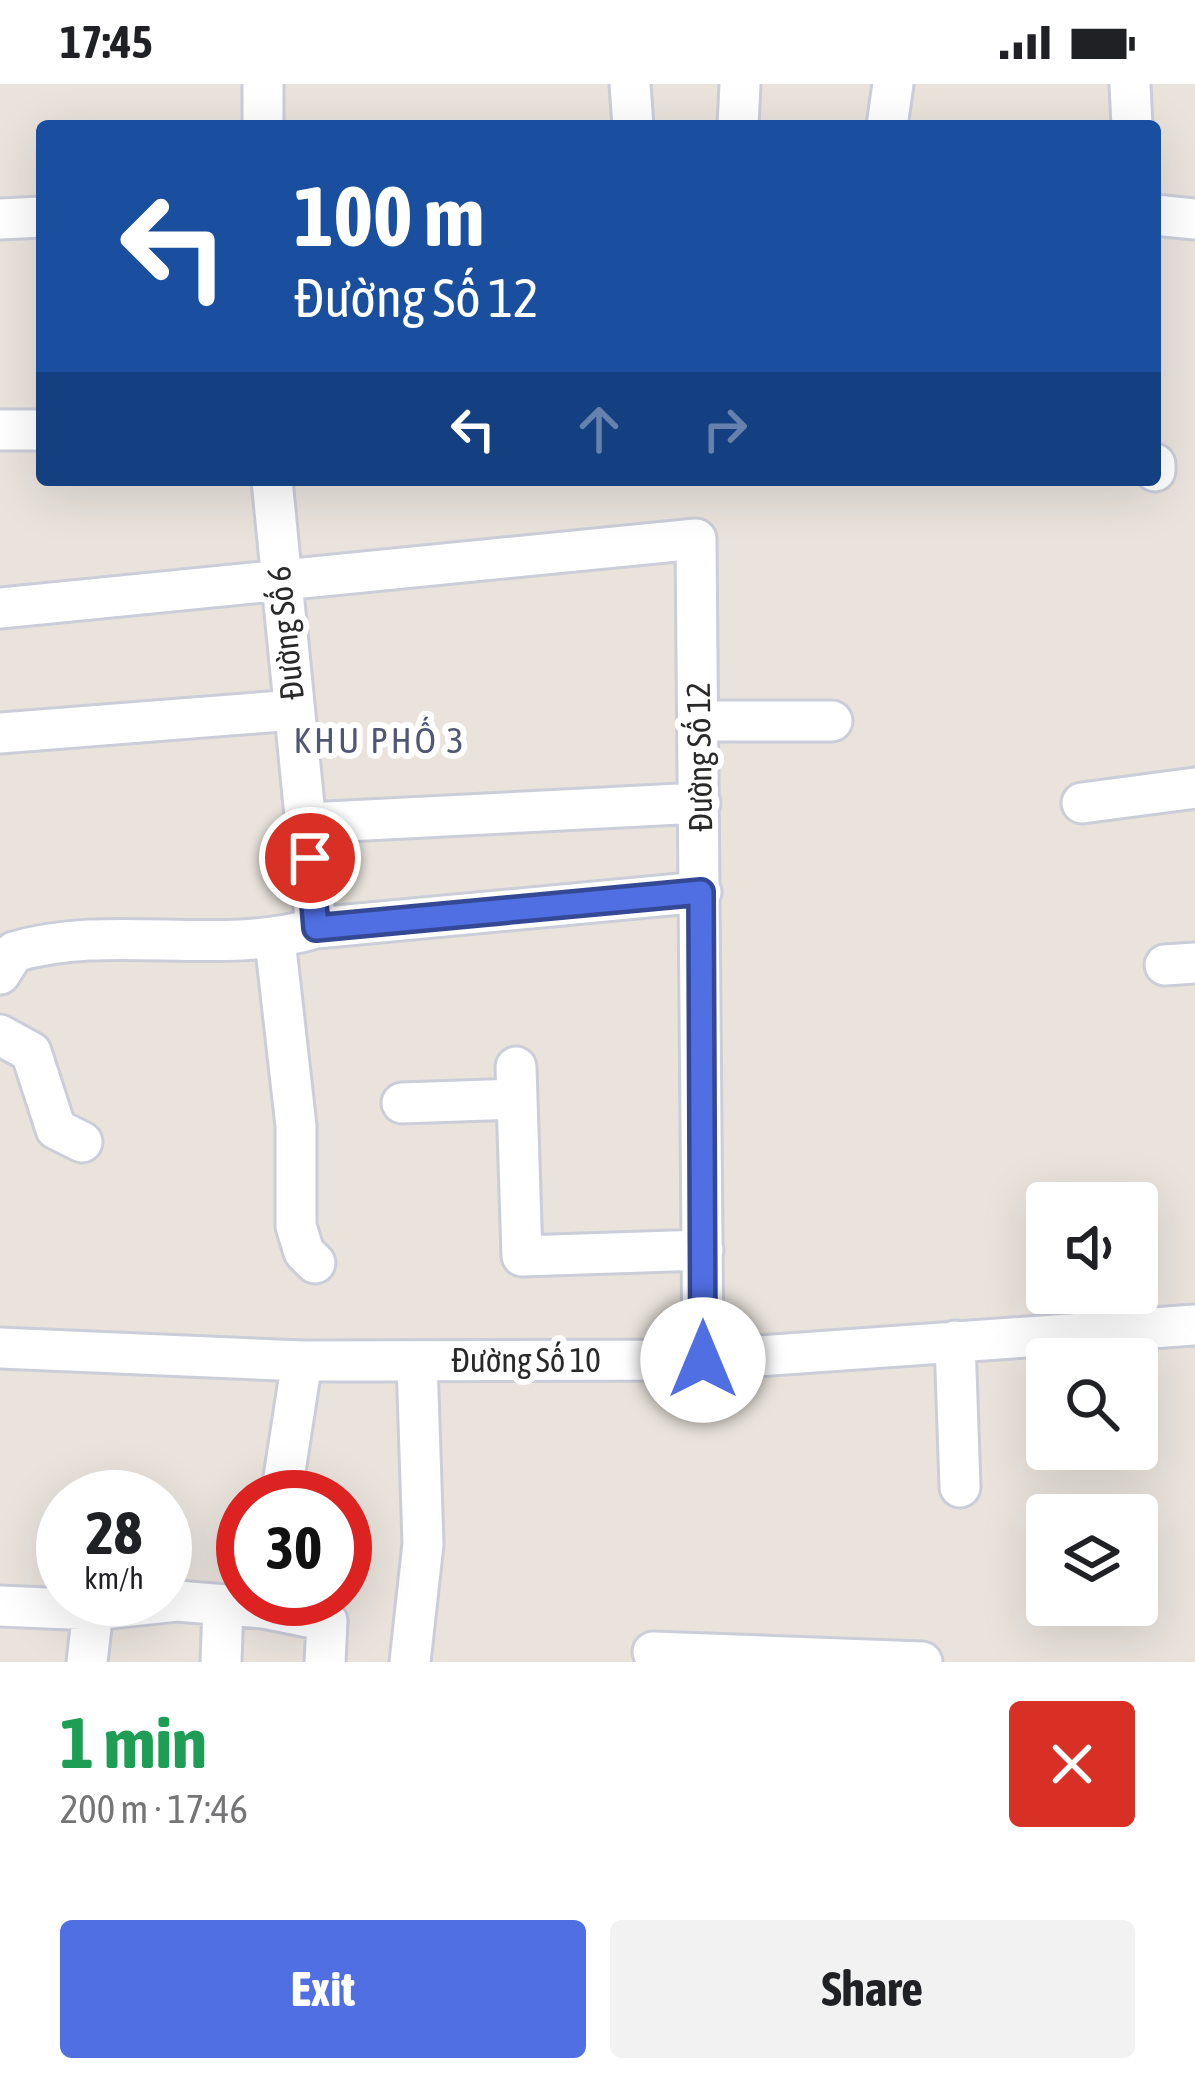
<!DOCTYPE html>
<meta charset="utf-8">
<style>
body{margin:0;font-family:"Asap Condensed",sans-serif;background:#f2f2f2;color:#202124;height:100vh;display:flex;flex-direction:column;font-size:45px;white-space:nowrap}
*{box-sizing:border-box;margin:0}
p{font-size:39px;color:#757577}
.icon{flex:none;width:66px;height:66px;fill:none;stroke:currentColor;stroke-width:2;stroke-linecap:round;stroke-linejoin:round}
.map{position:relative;height:1578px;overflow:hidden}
.side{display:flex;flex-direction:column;background:#fff;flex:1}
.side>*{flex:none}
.hud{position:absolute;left:36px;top:36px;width:1125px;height:366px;border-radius:12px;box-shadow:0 12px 48px #0002;background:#1a4fa0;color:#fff;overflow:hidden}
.tools{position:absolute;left:1026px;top:1098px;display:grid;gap:24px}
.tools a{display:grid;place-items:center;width:132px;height:132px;border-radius:12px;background:#fff;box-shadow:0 12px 48px #0002;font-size:60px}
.speed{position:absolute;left:36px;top:1386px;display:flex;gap:24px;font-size:60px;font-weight:700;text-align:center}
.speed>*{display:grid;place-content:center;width:156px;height:156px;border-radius:50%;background:#fff;box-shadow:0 12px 48px #0002;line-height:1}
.speed small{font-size:30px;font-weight:400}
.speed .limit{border:18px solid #d22;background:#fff;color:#111}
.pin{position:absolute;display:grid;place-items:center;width:102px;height:102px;color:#fff;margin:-51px;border:6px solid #fff;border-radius:50%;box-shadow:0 3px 12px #0007}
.me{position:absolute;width:132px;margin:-66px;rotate:0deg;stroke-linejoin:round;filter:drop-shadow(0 0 9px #0008)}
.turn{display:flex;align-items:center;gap:42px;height:252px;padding:0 60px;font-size:54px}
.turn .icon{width:156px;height:156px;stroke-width:2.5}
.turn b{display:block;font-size:84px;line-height:102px}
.lanes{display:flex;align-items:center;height:114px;padding:0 60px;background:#0003;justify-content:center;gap:60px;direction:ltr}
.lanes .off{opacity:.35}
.round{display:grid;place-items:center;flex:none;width:126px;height:126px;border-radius:12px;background:#f2f2f2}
.head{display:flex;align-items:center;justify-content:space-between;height:204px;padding:0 60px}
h1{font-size:72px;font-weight:700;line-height:90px;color:#1e9e55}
.button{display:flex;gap:24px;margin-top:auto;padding:24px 60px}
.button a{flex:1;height:138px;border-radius:12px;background:#506fe3;color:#fff;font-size:48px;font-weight:700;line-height:138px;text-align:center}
.button a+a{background:#f2f2f2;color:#202124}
.status{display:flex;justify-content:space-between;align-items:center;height:84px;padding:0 60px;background:#fff;direction:ltr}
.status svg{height:33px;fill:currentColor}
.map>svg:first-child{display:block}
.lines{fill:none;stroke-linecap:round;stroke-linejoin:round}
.minor-casing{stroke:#cbced9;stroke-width:45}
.minor{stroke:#fff;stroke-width:39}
.route-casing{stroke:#344894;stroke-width:30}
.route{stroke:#506fe3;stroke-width:21}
.labels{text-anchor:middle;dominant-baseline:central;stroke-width:12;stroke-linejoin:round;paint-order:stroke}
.street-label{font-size:33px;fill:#292929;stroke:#fff}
.neighbourhood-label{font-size:36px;letter-spacing:3px;fill:#4f5774;stroke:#fff}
</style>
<div class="status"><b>17:45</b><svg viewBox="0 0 49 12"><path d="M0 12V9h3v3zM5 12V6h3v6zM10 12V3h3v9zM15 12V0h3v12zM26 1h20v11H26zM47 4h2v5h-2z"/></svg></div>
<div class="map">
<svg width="1195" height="1578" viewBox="0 0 1195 1578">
<rect width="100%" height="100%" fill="#e9e3dc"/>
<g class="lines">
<g class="minor-casing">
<path id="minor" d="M630,0L633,42
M1130,0L1132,42
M263,42V0
M738,42L740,0
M887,42L893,0
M1155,131L1195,135
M0,135L42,133
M0,346H42
M1155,380V387
M272,396L316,844
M0,524L696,455L703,1276
M699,637H832
M0,649L294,626
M1082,719L1195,704
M307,739L700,719
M275,856L296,1042V1142L304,1168L315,1179
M1165,881L1195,879
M0,890L14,868C112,839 218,873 316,844L701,808
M0,951L31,968L56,1045L82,1058
M516,983L522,1172L703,1166
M402,1019L517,1015
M955,1257L960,1403
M0,1264L302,1277L703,1276L1195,1241
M281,1413L302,1277
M0,1522L93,1526L177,1517L263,1524L327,1537L325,1578
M653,1568L922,1578
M87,1578L93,1526
M221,1578L223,1521
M410,1578L423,1460L417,1277"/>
</g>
<use href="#minor" class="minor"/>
</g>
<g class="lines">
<g class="route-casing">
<path id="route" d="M310,774L316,844L701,808L703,1276"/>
</g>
<use href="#route" class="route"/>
</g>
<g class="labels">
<g class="street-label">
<text transform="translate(285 549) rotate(-96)">Đường Số 6</text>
<text transform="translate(699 673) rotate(-91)">Đường Số 12</text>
<text x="526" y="1276">Đường Số 10</text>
</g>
<g class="neighbourhood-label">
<text x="380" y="656">KHU PHỐ 3</text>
</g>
</g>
</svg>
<div class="tools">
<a><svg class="icon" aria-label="sound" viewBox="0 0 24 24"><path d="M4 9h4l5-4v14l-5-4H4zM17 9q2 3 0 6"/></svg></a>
<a><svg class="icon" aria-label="search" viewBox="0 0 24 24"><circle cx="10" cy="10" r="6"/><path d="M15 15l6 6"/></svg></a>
<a><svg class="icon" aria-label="layers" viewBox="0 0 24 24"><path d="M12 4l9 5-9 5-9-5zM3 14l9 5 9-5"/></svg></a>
</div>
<div class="speed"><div>28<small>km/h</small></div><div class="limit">30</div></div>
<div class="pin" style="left:310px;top:774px;background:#d93025"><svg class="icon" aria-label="arrive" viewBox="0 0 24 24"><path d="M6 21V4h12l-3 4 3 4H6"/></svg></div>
<svg class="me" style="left:703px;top:1276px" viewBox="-20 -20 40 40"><circle r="19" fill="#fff"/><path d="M0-13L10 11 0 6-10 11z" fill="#506fe3"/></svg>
<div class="hud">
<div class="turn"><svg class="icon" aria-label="left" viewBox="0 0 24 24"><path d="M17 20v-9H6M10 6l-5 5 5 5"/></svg><div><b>100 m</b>Đường Số 12</div></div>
<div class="lanes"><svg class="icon" aria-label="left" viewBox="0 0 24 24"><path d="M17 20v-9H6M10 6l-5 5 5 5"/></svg><svg class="icon off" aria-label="ahead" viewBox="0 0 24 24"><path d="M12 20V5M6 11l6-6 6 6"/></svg><svg class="icon off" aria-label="right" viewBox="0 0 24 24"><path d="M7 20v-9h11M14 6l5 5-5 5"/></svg></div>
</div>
</div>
<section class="side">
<div class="head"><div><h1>1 min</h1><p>200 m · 17:46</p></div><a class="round" style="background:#d93025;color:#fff"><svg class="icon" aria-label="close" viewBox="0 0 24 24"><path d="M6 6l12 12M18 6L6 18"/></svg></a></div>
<div class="button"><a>Exit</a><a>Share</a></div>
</section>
